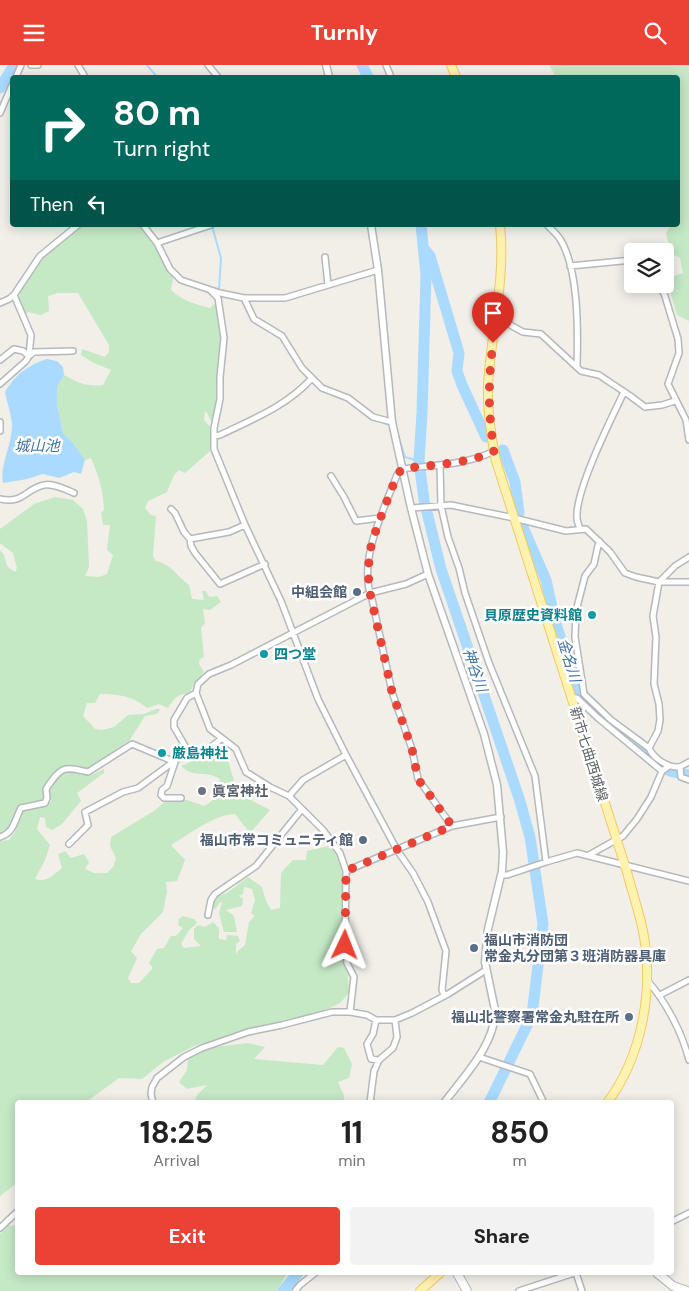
<!DOCTYPE html>
<meta charset="utf-8">
<style>
body{margin:0;font-family:"DM Sans","Noto Sans JP",sans-serif;background:#f2f2f2;color:#222;height:100vh;display:flex;flex-direction:column;font-size:19px;white-space:nowrap}
*{box-sizing:border-box;margin:0}
p{font-size:16px;color:#767676}
.icon{flex:none;width:28px;height:28px;fill:none;stroke:currentColor;stroke-width:2;stroke-linecap:round;stroke-linejoin:round}
.map{position:relative;flex:1;overflow:hidden}
.sheet{position:absolute;left:15px;top:1035px;width:659px;height:175px;display:flex;flex-direction:column;background:#fff;border-radius:5px;box-shadow:0 2px 12px #0003}
.sheet>*{flex:none}
.banner{position:absolute;left:10px;top:10px;width:670px;height:152px;border-radius:5px;box-shadow:0 2px 12px #0003;background:#00695c;color:#fff;overflow:hidden}
.buttons{position:absolute;left:624px;top:178px;display:grid;gap:10px}
.buttons a{display:grid;place-items:center;width:50px;height:50px;border-radius:5px;background:#fff;box-shadow:0 2px 12px #0003;font-size:25px}
.pin{position:absolute;display:grid;place-items:center;width:42px;height:42px;color:#fff;margin:-51px -21px;border-radius:50% 50% 50% 0;rotate:-45deg;box-shadow:0 0 5px #0007}
.pin .icon{rotate:45deg}
.me{position:absolute;width:55px;margin:-28px;rotate:2deg;stroke-linejoin:round;filter:drop-shadow(0 0 4px #0008)}
.turn{display:flex;align-items:center;gap:18px;height:105px;padding:0 20px;font-size:22px}
.turn .icon{width:65px;height:65px;stroke-width:2.5}
.turn b{display:block;font-size:35px;line-height:42px}
.then{display:flex;align-items:center;height:48px;padding:0 20px;background:#0003;gap:10px;font-size:19px}
.eta{display:flex;justify-content:space-evenly;align-items:center;height:85px;text-align:center}
.eta b{font-size:30px;font-weight:700;line-height:35px}
.button{display:flex;gap:10px;margin-top:auto;padding:10px 20px}
.button a{flex:1;height:58px;border-radius:5px;background:#ea4335;color:#fff;font-size:20px;font-weight:700;line-height:58px;text-align:center}
.button a+a{background:#f2f2f2;color:#222}
header{display:flex;justify-content:space-between;align-items:center;height:65px;padding:0 20px;background:#ea4335;color:#fff;font-size:22px;font-weight:700}
.map>svg:first-child{display:block}
.green{fill:#c5e8c5}
.water{fill:#aadaff}
.lines{fill:none;stroke-linecap:round;stroke-linejoin:round}
.stream{stroke:#aadaff;stroke-width:2}
.river{stroke:#aadaff;stroke-width:11}
.minor-casing{stroke:#b5b8bc;stroke-width:8}
.tertiary-casing{stroke:#b5b8bc;stroke-width:9}
.secondary-casing{stroke:#b6babf;stroke-width:10}
.primary-casing{stroke:#f2c960;stroke-width:10}
.minor{stroke:#fff;stroke-width:5}
.tertiary{stroke:#fff;stroke-width:6}
.secondary{stroke:#fff;stroke-width:8}
.primary{stroke:#fff2af;stroke-width:8}
.route{stroke:#ea4335;stroke-width:9;stroke-dasharray:0 16.2}
.service-dot{fill:#5c6f8a;stroke:#fff;stroke-width:2}
.culture-dot{fill:#0f9aa8;stroke:#fff;stroke-width:2}
.worship-dot{fill:#6b7280;stroke:#fff;stroke-width:2}
.labels{text-anchor:middle;dominant-baseline:central;stroke-width:5;stroke-linejoin:round;paint-order:stroke}
.service-label{font-size:14px;font-weight:bold;fill:#4e5e75;stroke:#fff;text-anchor:end}
.culture-label{font-size:14px;font-weight:bold;fill:#0d838f;stroke:#fff;text-anchor:start}
.street-label{font-size:14px;fill:#5f6368;stroke:#fff}
.worship-label{font-size:14px;font-weight:bold;fill:#5b616d;stroke:#fff;text-anchor:start}
.water-label{font-size:15px;font-style:italic;fill:#4174aa;stroke:#fff}
</style>
<header><svg class="icon" aria-label="menu" viewBox="0 0 24 24"><path d="M4 6h16M4 12h16M4 18h16"/></svg>Turnly<svg class="icon" aria-label="search" viewBox="0 0 24 24"><circle cx="10" cy="10" r="6"/><path d="M15 15l6 6"/></svg></header>
<div class="map">
<svg width="689" height="1226" viewBox="0 0 689 1226">
<rect width="100%" height="100%" fill="#f1efe8"/>
<path class="green" d="M549,0H689V256L677,250L671,230V212L683,208L680,193L671,188L666,168L671,160H678V12H556Z
M86,160H139L167,199L173,214L171,225C183,236 195,239 210,243L216,237C226,272 225,317 219,353L210,355L208,349L205,346L204,355L213,365V379L209,387L185,408L179,405L174,410L167,427L148,436L145,443L151,450L156,451L153,491L156,496C171,499 177,511 189,520L192,534L204,535L202,526H206L209,532L217,531L221,537L210,545L203,544L205,558L201,563L204,592L200,594L199,599L204,607L195,617L189,629C178,627 173,635 168,643L159,639L147,643C133,631 118,629 100,629L95,638H87L83,651L95,664L102,665L114,662L128,650L144,649L156,644H160L157,649L145,651L129,676L87,704L69,701L57,706L45,721V733L42,737L27,739L20,742L9,763L0,768V485L4,490L7,501L15,507L17,503L13,488L0,478V464L34,439L55,432L73,435L83,444L87,456L89,502L85,511L99,512L107,509L113,490L107,485L110,460H103L101,448L104,445C103,424 99,412 91,393L85,395L73,378L63,368L57,340V322L64,310C79,318 86,322 103,320L111,305L94,298L81,290L82,284L105,292L109,287V280L78,228H58L48,231L49,246L41,250L28,247L25,251L18,237L21,225L45,191L76,164Z
M215,686L227,691L234,716L243,731L270,745L250,768L235,749C215,749 188,770 171,780L185,795L177,816L166,817L167,827L163,847L141,869L131,886L137,893L128,913L131,918H139L153,903L149,898L157,884L164,883L171,871H176L183,863L178,860L179,854L183,851L194,854L197,858L189,865L181,879L184,883L201,881L194,874V864L198,860L205,862L213,857L219,863V874L226,875L227,870L238,871L240,876L236,879V890L238,886L245,880L249,857L255,851L251,848L255,835L252,824L244,822L243,829L239,831L243,834L242,841L226,845L234,851L237,867H224L219,848L222,838L220,837L215,845L211,837L215,832L227,828L248,812L262,822L266,836L271,845L280,843L281,808L293,795H306L307,786L329,781L341,796L349,928L340,938L319,948L277,957L194,981L163,997L142,1014L119,1013L86,1037L18,1038L17,1118L0,1131V776L9,775L15,767L22,746L45,741L51,737L50,725L59,712L68,707L89,711L104,704V708L77,728L81,736L62,759L52,765L46,762L45,753L40,752L37,764L50,780L45,795L35,814C47,818 53,810 62,803L58,789L65,786L71,793L84,789L89,797L85,804L94,808H107L113,802L116,793L110,781L111,772L154,746L166,736L187,735L204,741C216,736 219,726 220,714C205,704 196,715 181,701Z
M248,978L265,982L254,994L323,1000L338,982L344,983L352,999L349,1013L338,1017L344,1031V1037H195L197,1030L207,1020L187,1024L179,1017L187,1005L188,991L206,983Z
M17,1160L18,1208H287L277,1226H0V1169L8,1161Z"/>
<path class="water" d="M47,294L57,296L63,302L64,310L57,322V340L63,368L73,378L85,395L81,409L74,407L59,413L43,409L27,414L3,418C0,400 11,382 12,362C12,351 7,338 5,327C14,311 29,299 47,294Z"/>
<g class="lines">
<path class="stream" d="M147,0L157,12
M212,161L221,193L219,224
M236,234L242,235L245,242
M368,352L389,360
M398,370L405,392L419,396"/>
<path class="river" d="M362,0L368,12
M0,23L14,0
M421,160L426,210L422,348L419,396L424,435L441,504L519,733L530,772L543,859L532,950L489,1038
M426,186L430,191L459,288L457,306L462,320L486,372
M503,385L515,417L519,448
M522,460L546,515L555,556L576,621L584,633L595,644L659,698L670,706L689,710
M283,1226L298,1208"/>
<g class="minor-casing">
<path id="minor" d="M31,0H38
M78,0L85,12
M208,0L218,12
M386,0L391,12
M16,12L21,0
M0,48L12,20
M143,160L157,178L170,204L181,215L220,228L244,233H285L378,205
M547,160C552,165 556,168 560,174C579,204 578,267 577,301
M157,178L211,160
M325,192L328,220
M570,201L632,195
M656,219L664,228L678,274L679,288L668,319L686,355L689,375
M210,225L218,233L224,273L220,312V334L214,363V384L245,460L281,536L318,634L346,690L397,785L413,808L428,837L446,886L442,925L444,930
M14,230L31,270L29,291
M244,233L254,254L282,271L302,303L322,323L348,333L373,352L392,357
M0,238L9,234L14,230L40,191L78,160
M497,249L512,261L523,267L541,269L581,306L599,310L629,330L645,342L662,340L675,336
M29,291L34,287L73,286
M0,295L14,284L23,286L29,291L26,296L0,319
M0,357V366
M214,371L220,370C253,354 287,341 312,313
M440,400L441,441L448,472L459,503L465,528L489,598L535,711L546,797
M331,411L344,432L356,456L380,453
M0,434C24,439 25,424 44,420C53,418 65,424 74,428
M411,443L451,440L514,453L566,466L586,464L610,487L625,508L636,512L659,517H689
M171,444L175,448L184,467L190,474L191,481L195,488L220,519L265,499
M580,464C579,461 577,457 577,453C575,426 611,354 624,327
M190,474L229,467L245,460
M599,476L594,499L585,511L576,546L575,572L584,629L611,655L649,683
M689,492L675,501L659,517L653,551L656,572L654,619L659,639L660,655L658,666L649,683C653,693 667,702 677,702C681,702 685,699 689,697
M572,633H577L598,653L662,706
M184,689L192,692L206,686L221,674
M680,702L681,712L689,715
M289,731L303,715L346,690
M452,761L418,714L412,684L392,627L372,534C357,497 384,444 397,410L402,404C432,400 467,400 494,386
M0,772C14,768 15,754 21,743L45,738L47,733L46,724C61,702 62,701 88,707L132,679L175,697L167,721L162,725L161,730L164,733H181
M69,779L88,760L85,747L123,727L138,723L184,689L185,681L174,662V655L187,633L196,628
M589,790L623,771L637,754L651,732L662,706L669,701
M346,806L452,761L501,752
M501,810H507L546,797L577,788L689,816
M208,850L211,835L215,829L256,801L302,744
M647,915C666,937 682,967 689,995
M660,930L689,915
M350,947L354,912L347,898L345,880L346,806L340,788L323,765L289,731L270,722L246,707L236,684L210,664L196,628L198,619L209,609L231,600L370,528L406,519L428,509
M376,955L373,969L367,979L371,994L379,995
M479,992L530,1009L544,1038
M153,1038L151,1029L152,1022L157,1013L184,992L202,983L248,967L282,960L332,947H350L367,950L376,955H395L412,948L448,929L486,905
M370,1038L374,1006L379,995L393,983L397,972L395,955
M671,1157L689,1148
M0,1163L18,1146
M576,1208L582,1226
M295,1226L300,1220L315,1208
M519,1226L574,1208"/>
</g>
<g class="tertiary-casing">
<path id="tertiary" d="M326,0L329,12
M371,160L378,205L392,357L411,443L428,509L484,669L497,720L503,787L502,806L488,864L485,897L495,945C496,979 463,1012 444,1038"/>
</g>
<g class="secondary-casing">
<path id="secondary" d="M457,1208L467,1226
M657,1208L673,1221L687,1226"/>
</g>
<g class="primary-casing">
<path id="primary" d="M451,0L456,12
M500,160C506,214 491,266 488,320C487,345 491,371 496,396L627,807C632,827 639,846 643,866C654,923 643,990 607,1038
M420,1226L440,1208"/>
</g>
<use href="#minor" class="minor"/>
<use href="#tertiary" class="tertiary"/>
<use href="#secondary" class="secondary"/>
<use href="#primary" class="primary"/>
</g>
<g class="lines">
<path class="route" d="M345,880L346,806L452,761L418,714L412,684L392,627L370,528L368,507L370,485L377,462L397,410L402,404C432,399 466,400 494,386C488,347 488,318 493,278"/>
</g>
<g class="service-dot">
<circle cx="357" cy="527" r="5"/>
<circle cx="363" cy="775" r="5"/>
<circle cx="474" cy="883" r="5"/>
<circle cx="629" cy="952" r="5"/>
</g>
<g class="culture-dot">
<circle cx="592" cy="550" r="5"/>
<circle cx="264" cy="589" r="5"/>
<circle cx="162" cy="688" r="5"/>
</g>
<circle class="worship-dot" cx="202" cy="726" r="5"/>
<g class="labels">
<g class="service-label">
<text x="347" y="527">中組会館</text>
<text x="353" y="775">福山市常コミュニティ館</text>
<text x="484" y="875" text-anchor="start">福山市消防団<tspan x="484" dy="16">常金丸分団第３班消防器具庫</tspan></text>
<text x="619" y="952">福山北警察署常金丸駐在所</text>
</g>
<g class="culture-label">
<text x="582" y="550" text-anchor="end">貝原歴史資料館</text>
<text x="274" y="589">四つ堂</text>
<text x="172" y="688">厳島神社</text>
</g>
<g class="street-label">
<text transform="translate(589 689) rotate(73)">新市七曲西城線</text>
</g>
<g class="worship-label">
<text x="212" y="726">眞宮神社</text>
</g>
<g class="water-label">
<text x="37" y="381">城山池</text>
<text transform="translate(569 595) rotate(73)">金名川</text>
<text transform="translate(475 605) rotate(71)">神谷川</text>
</g>
</g>
</svg>
<div class="buttons">
<a><svg class="icon" aria-label="layers" viewBox="0 0 24 24"><path d="M12 4l9 5-9 5-9-5zM3 14l9 5 9-5"/></svg></a>
</div>
<div class="pin" style="left:493px;top:278px;background:#d93025"><svg class="icon" aria-label="arrive" viewBox="0 0 24 24"><path d="M6 21V4h12l-3 4 3 4H6"/></svg></div>
<svg class="me" style="left:345px;top:880px" viewBox="-20 -20 40 40"><path d="M0-17L14 15 0 8-14 15z" fill="#ea4335" stroke="#fff" stroke-width="4"/></svg>
<div class="banner">
<div class="turn"><svg class="icon" aria-label="right" viewBox="0 0 24 24"><path d="M7 20v-9h11M14 6l5 5-5 5"/></svg><div><b>80 m</b>Turn right</div></div>
<div class="then">Then<svg class="icon" aria-label="left" viewBox="0 0 24 24"><path d="M17 20v-9H6M10 6l-5 5 5 5"/></svg></div>
</div>
<section class="sheet">
<div class="eta">
<div><b>18:25</b><p>Arrival</p></div>
<div><b>11</b><p>min</p></div>
<div><b>850</b><p>m</p></div>
</div>
<div class="button"><a>Exit</a><a>Share</a></div>
</section>
</div>
